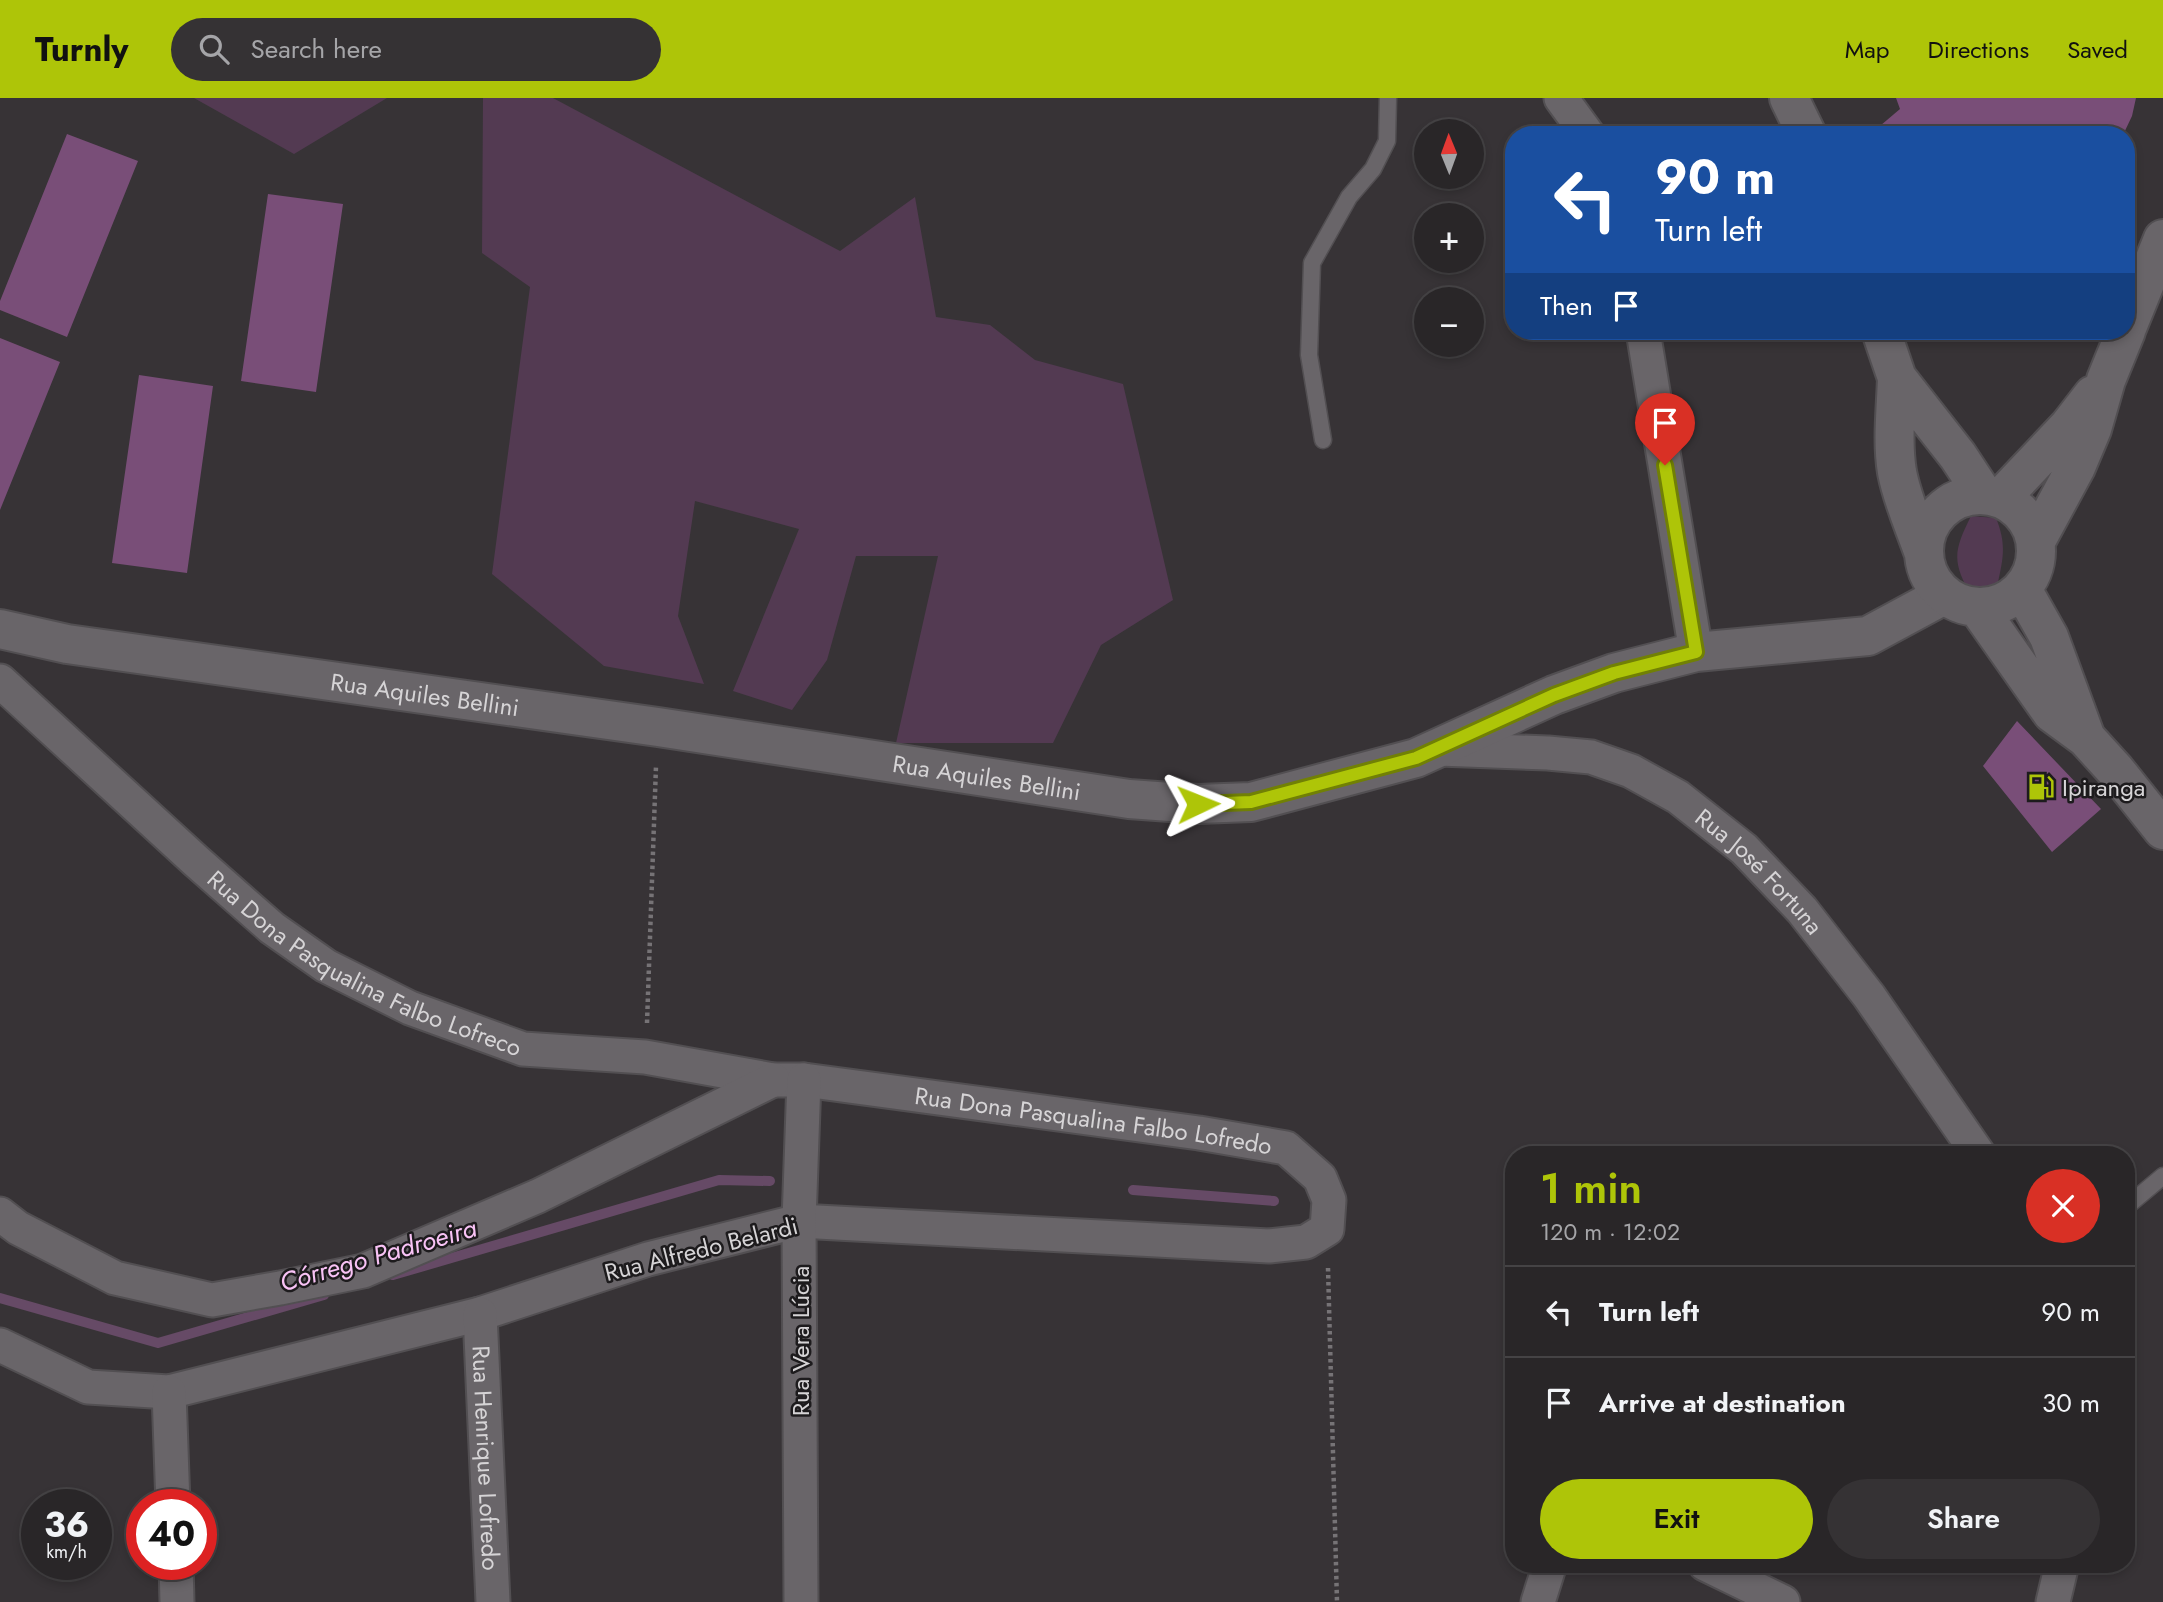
<!DOCTYPE html>
<meta charset="utf-8">
<style>
body{margin:0;font-family:Jost,sans-serif;background:#353234;color:#f1f3f6;height:100vh;display:flex;flex-direction:column;font-size:26px;white-space:nowrap}
*{box-sizing:border-box;margin:0}
p{font-size:23px;color:#a5a5a8}
.icon{flex:none;width:38px;height:38px;fill:none;stroke:currentColor;stroke-width:2;stroke-linecap:round;stroke-linejoin:round}
.map{position:relative;flex:1;overflow:hidden}
.details{position:absolute;left:1505px;top:1048px;width:630px;height:427px;display:flex;flex-direction:column;background:#292628;border-radius:28px;box-shadow:0 4px 10px #0003,0 0 0 2px #454345}
.details>*{flex:none}
.hud{position:absolute;left:1505px;top:28px;width:630px;height:214px;border-radius:28px;box-shadow:0 4px 10px #0003,0 0 0 2px #454345;background:#1a4fa0;color:#fff;overflow:hidden}
.needle{width:46px;rotate:359deg}
.buttons{position:absolute;left:1414px;top:21px;display:grid;gap:14px}
.buttons a{display:grid;place-items:center;width:70px;height:70px;border-radius:50%;background:#292628;box-shadow:0 4px 10px #0003,0 0 0 2px #454345;font-size:35px}
.speed{position:absolute;left:21px;top:1391px;display:flex;gap:14px;font-size:35px;font-weight:700;text-align:center}
.speed>*{display:grid;place-content:center;width:91px;height:91px;border-radius:50%;background:#292628;box-shadow:0 4px 10px #0003,0 0 0 2px #454345;line-height:1}
.speed small{font-size:18px;font-weight:400}
.speed .limit{border:10px solid #d22;background:#fff;color:#111}
.pin{position:absolute;display:grid;place-items:center;width:60px;height:60px;color:#fff;margin:-72px -30px;border-radius:50% 50% 50% 0;rotate:-45deg;box-shadow:0 0 7px #0007}
.pin .icon{rotate:45deg}
.me{position:absolute;width:77px;margin:-38px;rotate:88deg;stroke-linejoin:round;filter:drop-shadow(0 0 5px #0008)}
.turn{display:flex;align-items:center;gap:24px;height:147px;padding:0 35px;font-size:32px}
.turn .icon{width:91px;height:91px;stroke-width:2.5}
.turn b{display:block;font-size:49px;line-height:60px}
.then{display:flex;align-items:center;height:66px;padding:0 35px;background:#0003;gap:14px;font-size:26px}
.round{display:grid;place-items:center;flex:none;width:74px;height:74px;border-radius:37px;background:#353234}
.overview{display:flex;align-items:center;justify-content:space-between;height:119px;padding:0 35px}
h1{font-size:42px;font-weight:600;line-height:52px;color:#aec508}
.cta{display:flex;gap:14px;margin-top:auto;padding:14px 35px}
.cta a{flex:1;height:80px;border-radius:42px;background:#aec508;color:#111;font-size:28px;font-weight:600;line-height:80px;text-align:center}
.cta a+a{background:#353234;color:#f1f3f6}
ul{padding:0;list-style:none}
li{display:flex;align-items:center;gap:21px;height:91px;padding:0 35px;border-top:2px solid #454345}
li div{flex:1}
li b{display:block;font-size:26px}
li em{font-style:normal}
header{display:flex;align-items:center;gap:42px;box-sizing:border-box;height:98px;padding:0 35px;background:#aec508;color:#111}
header strong{font-size:33px}
nav{display:flex;gap:38px;margin-inline-start:auto;font-size:24px}
.search{width:490px;height:63px;background:#353234;display:flex;align-items:center;gap:18px;box-sizing:border-box;padding:0 24px;border-radius:38px;color:#a5a5a8;font-size:26px}
.map>svg:first-child{display:block}
.green{fill:#533a52}
.lines{fill:none;stroke-linecap:round;stroke-linejoin:round}
.stream{stroke:#664a66;stroke-width:10}
.building{fill:#794e78}
.service-casing{stroke:#524f52;stroke-width:19}
.minor-casing{stroke:#524f52;stroke-width:37}
.tertiary-casing{stroke:#524f52;stroke-width:42}
.secondary-casing{stroke:#524f52;stroke-width:42}
.path{stroke:#767376;stroke-width:4.5;stroke-dasharray:3.5 3.5;stroke-linecap:butt}
.service{stroke:#696569;stroke-width:16}
.minor{stroke:#696569;stroke-width:33}
.tertiary{stroke:#696569;stroke-width:38}
.secondary{stroke:#696569;stroke-width:38}
.route-casing{stroke:#718005;stroke-width:18}
.route{stroke:#aec508;stroke-width:12}
.labels{text-anchor:middle;dominant-baseline:central;stroke-width:5;stroke-linejoin:round;paint-order:stroke}
.street-label{font-size:24px;fill:#d6d4d6;stroke:#1d1b1d}
.poi-label{font-size:24px;fill:#d6d4d6;stroke:#1d1b1d;text-anchor:start}
.water-label{font-size:26px;font-style:italic;fill:#f9c3f6;stroke:#1d1b1d}
</style>
<header>
<strong>Turnly</strong>
<div class="search"><svg class="icon" aria-label="search" viewBox="0 0 24 24"><circle cx="10" cy="10" r="6"/><path d="M15 15l6 6"/></svg>Search here</div>
<nav><a>Map</a><a>Directions</a><a>Saved</a></nav>
</header>
<div class="map">
<svg width="2163" height="1504" viewBox="0 0 2163 1504">
<rect width="100%" height="100%" fill="#373336"/>
<path class="green" d="M194,0H387L294,56Z
M483,0H553L840,153L915,99L936,219L990,227L1035,262L1123,286L1173,502L1101,547L1053,645H896L938,458H856L827,562L792,612L733,593L799,431L695,403L678,518L704,586L604,568L492,476L530,189L482,155Z
M1971,418L1996,420C2007,447 2003,461 1997,489L1985,498L1972,499C1952,464 1953,454 1971,418Z"/>
<g class="lines">
<path class="stream" d="M1133,1092L1274,1103
M393,1177L719,1082L770,1083
M0,1200L158,1245L324,1197"/>
</g>
<path class="building" d="M1896,0H2136L2132,18L2123,37H1876L1874,33L1900,11Z
M67,36L138,63L67,239L0,212V203Z
M268,96L343,106L316,294L241,283Z
M0,240L60,264L0,412Z
M139,277L213,288L187,475L112,465Z
M2017,623L2101,711L2052,754L1983,668Z"/>
<g class="lines">
<g class="service-casing">
<path id="service" d="M1323,342L1309,257L1312,165L1349,99L1373,71L1387,43L1388,0
M2126,1109L2163,1078"/>
</g>
<g class="minor-casing">
<g id="minor">
<path d="M1561,0L1588,37"/>
<path d="M1643,233L1696,554"/>
<path id="s1" d="M0,583L196,763L272,830L326,868L410,910L523,951L645,959L773,982H804L1199,1035L1286,1050L1320,1080L1329,1102L1327,1131L1306,1144L1269,1148L799,1123L648,1161L480,1216L169,1294L88,1289L0,1247"/>
<path id="s2" d="M1439,651L1548,655L1591,659L1631,673L1678,699L1744,751L1802,812L1869,898L1979,1057"/>
<path d="M0,1116L18,1130L115,1180L212,1202L280,1190L363,1173L538,1098L773,982"/>
<path id="s3" d="M480,1216L493,1504"/>
<path d="M169,1294L173,1407"/>
<path d="M176,1466L177,1504"/>
<path d="M1705,1466L1783,1504"/>
<path d="M801,1504L799,1123L804,982"/>
<path d="M1538,1504L1550,1466"/>
<path d="M2053,1504L2062,1466"/>
</g>
</g>
<g class="tertiary-casing">
<g id="tertiary">
<path id="s4" d="M0,531L67,546L658,629L1129,701L1198,706L1251,704L1416,660L1554,597L1614,575L1696,554L1868,538L1944,497"/>
</g>
</g>
<g class="secondary-casing">
<path id="secondary" d="M1789,0L1807,37
M2126,232L2163,141
M1881,233L1897,280L1958,358L1983,396
M1897,280C1896,311 1892,343 1897,374C1902,401 1914,427 1923,453
M1924 453a56 56 0 1 1 112 0a56 56 0 1 1-112 0Z
M2001,400L2069,328L2093,297
M2036,443L2076,369L2092,331L2106,282L2126,233
M2022,491L2049,539L2086,640
M1978,510L2052,615L2086,640L2116,673L2163,732"/>
</g>
<path class="path" d="M647,925L656,668
M1328,1170L1337,1504"/>
<use href="#service" class="service"/>
<use href="#minor" class="minor"/>
<use href="#tertiary" class="tertiary"/>
<use href="#secondary" class="secondary"/>
</g>
<g class="lines">
<g class="route-casing">
<path id="route" d="M1198,706L1251,704L1416,660L1554,597L1614,575L1696,554L1665,367"/>
</g>
<use href="#route" class="route"/>
</g>
<defs>
<g id="fuel-bare" transform="scale(2.1)"><path d="M-5.5-6h7V0h2V4h1.3V-2.5L3-4.5l.8-.8L6-3V5H2.5V1h-1V6h-7ZM-4.2-4.7v3.2H.2V-4.7Z" fill="#aec508" stroke="#1d1b1d" stroke-width="2.5" paint-order="stroke"/></g>
</defs>
<g fill-rule="evenodd">
<use href="#fuel-bare" x="2041" y="689"/>
</g>
<g class="labels">
<g class="street-label">
<text stroke="none"><textPath href="#s4" startOffset="430">Rua Aquiles Bellini</textPath></text>
<text stroke="none"><textPath href="#s4" startOffset="998">Rua Aquiles Bellini</textPath></text>
<text stroke="none"><textPath href="#s2" startOffset="359">Rua José Fortuna</textPath></text>
<text stroke="none"><textPath href="#s1" startOffset="466">Rua Dona Pasqualina Falbo Lofreco</textPath></text>
<text stroke="none"><textPath href="#s1" startOffset="1223">Rua Dona Pasqualina Falbo Lofredo</textPath></text>
<text transform="translate(701 1151) rotate(-14)">Rua Alfredo Belardi</text>
<text transform="translate(800 1243) rotate(-90)">Rua Vera Lúcia</text>
<text stroke="none"><textPath href="#s3" startOffset="144">Rua Henrique Lofredo</textPath></text>
</g>
<g class="poi-label">
<text x="2062" y="689">Ipiranga</text>
</g>
<g class="water-label">
<text transform="translate(378 1157) rotate(-16)">Córrego Padroeira</text>
</g>
</g>
</svg>
<div class="buttons">
<a><svg class="needle" viewBox="-14 -14 28 28"><path d="M0-13l5 13h-10z" fill="#e53935"/><path d="M0 13l5-13h-10z" fill="#a5a5a8"/></svg></a>
<a>+</a>
<a>−</a>
</div>
<div class="speed"><div>36<small>km/h</small></div><div class="limit">40</div></div>
<div class="pin" style="left:1665px;top:367px;background:#d93025"><svg class="icon" aria-label="arrive" viewBox="0 0 24 24"><path d="M6 21V4h12l-3 4 3 4H6"/></svg></div>
<svg class="me" style="left:1198px;top:706px" viewBox="-20 -20 40 40"><path d="M0-17L14 15 0 8-14 15z" fill="#aec508" stroke="#fff" stroke-width="4"/></svg>
<div class="hud">
<div class="turn"><svg class="icon" aria-label="left" viewBox="0 0 24 24"><path d="M17 20v-9H6M10 6l-5 5 5 5"/></svg><div><b>90 m</b>Turn left</div></div>
<div class="then">Then<svg class="icon" aria-label="arrive" viewBox="0 0 24 24"><path d="M6 21V4h12l-3 4 3 4H6"/></svg></div>
</div>
<section class="details">
<div class="overview"><div><h1>1 min</h1><p>120 m · 12:02</p></div><a class="round" style="background:#d93025;color:#fff"><svg class="icon" aria-label="close" viewBox="0 0 24 24"><path d="M6 6l12 12M18 6L6 18"/></svg></a></div>
<ul>
<li><svg class="icon" aria-label="left" viewBox="0 0 24 24"><path d="M17 20v-9H6M10 6l-5 5 5 5"/></svg><div><b>Turn left</b></div><em>90 m</em></li>
<li><svg class="icon" aria-label="arrive" viewBox="0 0 24 24"><path d="M6 21V4h12l-3 4 3 4H6"/></svg><div><b>Arrive at destination</b></div><em>30 m</em></li>
</ul>
<div class="cta"><a>Exit</a><a>Share</a></div>
</section>
</div>
